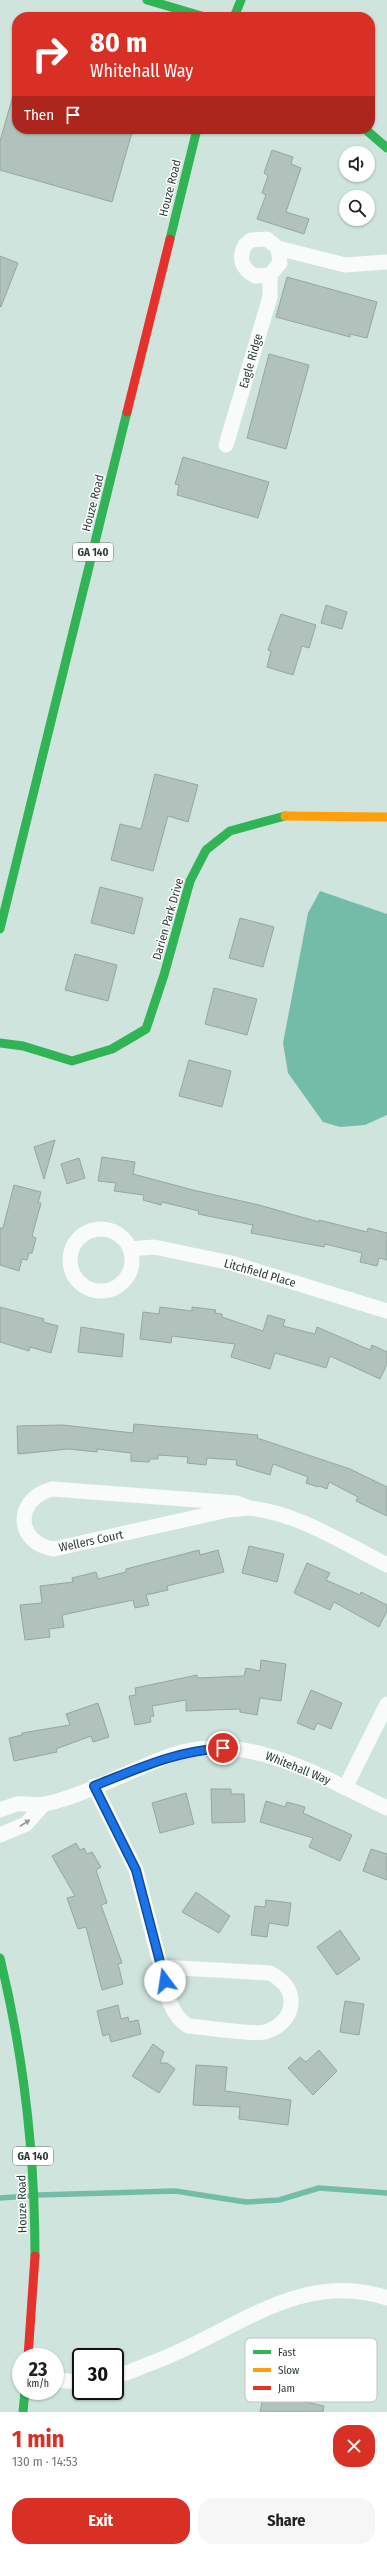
<!DOCTYPE html>
<meta charset="utf-8">
<style>
body{margin:0;font-family:"Fira Sans Condensed",sans-serif;background:#f6f6f6;color:#222;height:100vh;display:flex;flex-direction:column;font-size:15px;white-space:nowrap}
*{box-sizing:border-box;margin:0}
p{font-size:13px;color:#767676}
.icon{flex:none;width:22px;height:22px;fill:none;stroke:currentColor;stroke-width:2;stroke-linecap:round;stroke-linejoin:round}
.map{position:relative;height:2412px;overflow:hidden}
.details{display:flex;flex-direction:column;background:#fff;flex:1}
.details>*{flex:none}
.banner{position:absolute;left:12px;top:12px;width:363px;height:122px;border-radius:16px;box-shadow:0 1px 3px #0004;background:#d93025;color:#fff;overflow:hidden}
.buttons{position:absolute;left:339px;top:146px;display:grid;gap:8px}
.buttons a{display:grid;place-items:center;width:36px;height:36px;border-radius:50%;background:#fff;box-shadow:0 1px 3px #0004;font-size:20px}
.speed{position:absolute;left:12px;top:2348px;display:flex;gap:8px;font-size:20px;font-weight:700;text-align:center}
.speed>*{display:grid;place-content:center;width:52px;height:52px;border-radius:50%;background:#fff;box-shadow:0 1px 3px #0004;line-height:1}
.speed small{font-size:10px;font-weight:400}
.speed .limit{border:2px solid #111;border-radius:6px;background:#fff;color:#111}
.pin{position:absolute;display:grid;place-items:center;width:34px;height:34px;color:#fff;margin:-17px;border:2px solid #fff;border-radius:50%;box-shadow:0 1px 4px #0007}
.me{position:absolute;width:44px;margin:-22px;rotate:346deg;stroke-linejoin:round;filter:drop-shadow(0 0 3px #0008)}
.turn{display:flex;align-items:center;gap:14px;height:84px;padding:0 12px;font-size:18px}
.turn .icon{width:52px;height:52px;stroke-width:2.5}
.turn b{display:block;font-size:28px;line-height:34px}
.then{display:flex;align-items:center;height:38px;padding:0 12px;background:#0003;gap:8px;font-size:15px}
.round{display:grid;place-items:center;flex:none;width:42px;height:42px;border-radius:16px;background:#f6f6f6}
.headline{display:flex;align-items:center;justify-content:space-between;height:68px;padding:0 12px}
h1{font-size:24px;font-weight:700;line-height:30px;color:#d93025}
.action{display:flex;gap:8px;margin-top:auto;padding:8px 12px}
.action a{flex:1;height:46px;border-radius:16px;background:#d93025;color:#fff;font-size:16px;font-weight:700;line-height:46px;text-align:center}
.action a+a{background:#f6f6f6;color:#222}
.map>svg:first-child{display:block}
.water{fill:#73bda8}
.lines{fill:none;stroke-linecap:round;stroke-linejoin:round}
.stream{stroke:#73bda8;stroke-width:5.5}
.building{fill:#b1c2bc;stroke:#96a6a1}
.street{stroke:#f8fbfa;stroke-width:15}
.fast{stroke:#30b455;stroke-width:9}
.slow{stroke:#ff9f0a;stroke-width:9}
.jam{stroke:#e5322d;stroke-width:9}
.oneway{fill:#929c98}
.route-casing{stroke:#114b97;stroke-width:10}
.route{stroke:#1a73e8;stroke-width:7}
.labels{text-anchor:middle;dominant-baseline:central;stroke-width:3;stroke-linejoin:round;paint-order:stroke}
.shield{fill:#fff;stroke:#6b7672;stroke-width:1}
.shield-label{font-size:11px;font-weight:bold;fill:#2c3c36}
.street-label{font-size:12px;fill:#2c3c36;stroke:#fff}
.key{fill:#fff;stroke:#c0c4c3;stroke-width:1}
.key-label{font-size:11px;fill:#2c3c36}
</style>
<div class="map">
<svg width="387" height="2412" viewBox="0 0 387 2412">
<rect width="100%" height="100%" fill="#cfe4dd"/>
<path class="water" d="M320,891L387,914V1115L365,1125L340,1127L323,1122L288,1073L283,1043L308,913Z"/>
<g class="lines">
<path class="stream" d="M38,2195L175,2191L246,2202L279,2200L319,2188L387,2193
M0,2198L30,2196"/>
</g>
<path class="building" d="M13,96H17V129H133L112,202L0,170V141Z
M272,150L293,157L291,164L301,168L286,212L309,219L304,234L257,219L266,195L262,193L268,176L264,173Z
M0,256L18,263L1,307L0,306Z
M287,277L377,302L367,338L350,334V337L276,317Z
M269,354L309,365L286,449L247,438Z
M183,457L269,482L258,518L177,495L179,485L175,484Z
M326,605L347,612L342,629L321,623Z
M281,614L316,625L309,648L302,646L293,675L267,667L271,651L268,650Z
M155,774L198,785L188,822L168,816L153,871L111,860L120,824L141,829Z
M100,887L143,898L134,934L91,923Z
M240,918L274,927L263,967L229,958Z
M75,954L117,965L108,1001L65,990Z
M214,988L257,999L247,1035L205,1024Z
M189,1060L231,1071L222,1107L179,1096Z
M55,1140L44,1179L34,1147Z
M102,1157L135,1162L133,1174L193,1190L259,1205L319,1222V1220L367,1232L368,1228L387,1233V1260L379,1258L377,1266L360,1262L362,1253L325,1244L324,1247L251,1233L253,1225L198,1214L199,1211L162,1202L161,1205L143,1200L144,1195L114,1191L116,1183L98,1181Z
M79,1158L85,1178L67,1184L61,1164Z
M14,1185L41,1192L38,1203H41L32,1236L36,1238L32,1253H29L27,1260L22,1259L19,1271L0,1265V1228H3Z
M0,1307L44,1319L43,1322L58,1326L51,1353L30,1347L29,1351L0,1342Z
M160,1307L192,1311V1307L216,1310L215,1313L222,1314V1317L263,1331L268,1315L285,1320L283,1326L315,1334L317,1327L370,1350L372,1345L387,1352V1364L380,1379L330,1356L326,1368L275,1353L270,1369L231,1357L235,1344L172,1336L171,1343L140,1339L143,1312L159,1314Z
M81,1327L124,1334L122,1357L78,1352Z
M134,1424L258,1435L257,1438L350,1469L387,1487V1516L356,1501L358,1497L329,1482L327,1489L319,1486L318,1487L306,1483L308,1477L273,1464L270,1475L236,1465L237,1460L207,1458L206,1465L187,1463L188,1457L158,1455V1459H150L149,1462L131,1461V1453L97,1449V1452L68,1449L18,1454L17,1426L63,1425L133,1433Z
M249,1546L284,1554L277,1582L242,1573Z
M199,1550L200,1555L218,1550L224,1572L167,1586L168,1590L146,1595L149,1605L135,1608L133,1600L62,1615L64,1627L49,1629L50,1637L25,1640L20,1605L42,1603L40,1586L73,1582L72,1578L96,1572L98,1579L126,1572V1569Z
M307,1563L330,1573L326,1580L360,1595L361,1592L387,1605V1611L379,1627L334,1602L330,1610L294,1593Z
M261,1660L286,1664L281,1701L260,1698L257,1715L240,1712V1709L186,1711V1700L152,1706L154,1716L150,1717L151,1722L135,1725L129,1696L136,1695L135,1688L197,1675V1678L244,1676L246,1668L260,1671Z
M311,1690L342,1703L331,1729L317,1723L314,1730L297,1723Z
M98,1703L109,1737L93,1742L91,1736L56,1749L57,1752L14,1761L9,1738L22,1735V1733L70,1725L66,1714Z
M211,1789H231V1794H244L245,1822L212,1823Z
M186,1793L194,1824L160,1833L152,1803Z
M266,1801L285,1807L287,1802L305,1807L303,1813L352,1835L340,1861L309,1847L313,1838L260,1822Z
M76,1843L80,1850L84,1848L87,1854L92,1852L101,1867L96,1870L107,1903L101,1905L122,1963L118,1964L123,1984L102,1990L86,1927L78,1929L67,1898L75,1896L52,1856Z
M371,1849L387,1854V1880L363,1871Z
M196,1892L230,1916L219,1933L182,1912Z
M266,1900L291,1903L288,1926L269,1923L267,1937L251,1935L255,1906L265,1907Z
M340,1930L360,1959L337,1975L317,1947Z
M345,2001L364,2004L359,2035L340,2032Z
M118,2005L121,2019L128,2017L129,2022L138,2020L141,2034L111,2042L109,2034L103,2036L97,2011Z
M153,2044L164,2052L160,2063H167L175,2069L159,2093L132,2076Z
M319,2050L337,2071L313,2095L288,2068L300,2057L306,2062Z
M196,2065L227,2067L225,2091L291,2100L288,2125L239,2119L240,2107L193,2105Z
M264,2393L324,2406L323,2412H260Z"/>
<g class="lines">
<path class="street" d="M278,248L280,263L270,275L255,276C242,269 238,259 245,245L251,240L267,239L278,248L345,265L387,262
M226,445L270,297V275
M70 1260a31 31 0 1 1 62 0a31 31 0 1 1-62 0Z
M130,1249L154,1247L231,1263L387,1311
M52,1489L237,1503L249,1508L228,1510L54,1549C15,1543 14,1499 52,1489Z
M249,1508C298,1513 343,1543 387,1565
M94,1786L136,1870L161,1967
M345,1788L387,1704
M0,1810C6,1808 12,1805 17,1804C26,1803 36,1806 45,1804C85,1795 129,1771 169,1756C245,1728 321,1777 387,1808
M0,1835L26,1824L44,1804
M161,1967L270,1973C281,1979 291,1987 291,2001C292,2016 279,2028 265,2032C253,2035 204,2027 188,2026C168,2013 166,1988 161,1967Z
M115,2376C127,2374 138,2368 149,2364C229,2336 298,2268 387,2298
M55,2380L81,2382"/>
<path class="fast" d="M147,0L205,17
M234,17L241,0
M365,129L387,148
M170,239L197,129
M0,929L127,412
M0,1043L23,1046L72,1061L112,1049L146,1029L164,975L190,881L206,850L230,831L285,816
M0,1958C24,2056 35,2155 35,2256
M23,2412L25,2391"/>
<path class="slow" d="M285,816L387,817"/>
<path class="jam" d="M127,412L170,239
M28,2357L35,2256"/>
</g>
<defs><path id="oneway-solid" d="M-6-.8H1V-3.2L6.5 0L1 3.2V.8H-6Z"/></defs>
<use class="oneway" href="#oneway-solid" transform="translate(25 1823) rotate(-33)"/>
<g class="lines">
<g class="route-casing">
<path id="route" d="M165,1981L136,1870L94,1786C140,1768 172,1752 223,1748"/>
</g>
<use href="#route" class="route"/>
</g>
<g class="labels">
<g class="shield">
<rect x="73" y="543" width="40" height="18" rx="3"/>
<rect x="13" y="2147" width="40" height="18" rx="3"/>
</g>
<g class="shield-label">
<text x="93" y="552">GA 140</text>
<text x="33" y="2156">GA 140</text>
</g>
<g class="street-label">
<text transform="translate(170 188) rotate(-76)">Houze Road</text>
<text transform="translate(251 361) rotate(-74)">Eagle Ridge</text>
<text transform="translate(93 503) rotate(-76)">Houze Road</text>
<text transform="translate(168 919) rotate(-74)">Darien Park Drive</text>
<text transform="translate(260 1273) rotate(16)">Litchfield Place</text>
<text transform="translate(91 1541) rotate(-12)">Wellers Court</text>
<text transform="translate(298 1768) rotate(22)">Whitehall Way</text>
<text transform="translate(22 2204) rotate(-91)">Houze Road</text>
</g>
</g>
<rect x="245" y="2338" width="132" height="64" rx="6" class="key"/>
<rect x="253" y="2350" width="18" height="4" fill="#30b455"/>
<rect x="253" y="2368" width="18" height="4" fill="#ff9f0a"/>
<rect x="253" y="2386" width="18" height="4" fill="#e5322d"/>
<g class="key-label">
<text x="278" y="2356">Fast</text>
<text x="278" y="2374">Slow</text>
<text x="278" y="2392">Jam</text>
</g>
</svg>
<div class="buttons">
<a><svg class="icon" aria-label="sound" viewBox="0 0 24 24"><path d="M4 9h4l5-4v14l-5-4H4zM17 9q2 3 0 6"/></svg></a>
<a><svg class="icon" aria-label="search" viewBox="0 0 24 24"><circle cx="10" cy="10" r="6"/><path d="M15 15l6 6"/></svg></a>
</div>
<div class="speed"><div>23<small>km/h</small></div><div class="limit">30</div></div>
<div class="pin" style="left:223px;top:1748px;background:#d93025"><svg class="icon" aria-label="arrive" viewBox="0 0 24 24"><path d="M6 21V4h12l-3 4 3 4H6"/></svg></div>
<svg class="me" style="left:165px;top:1981px" viewBox="-20 -20 40 40"><circle r="19" fill="#fff"/><path d="M0-13L10 11 0 6-10 11z" fill="#1a73e8"/></svg>
<div class="banner">
<div class="turn"><svg class="icon" aria-label="right" viewBox="0 0 24 24"><path d="M7 20v-9h11M14 6l5 5-5 5"/></svg><div><b>80 m</b>Whitehall Way</div></div>
<div class="then">Then<svg class="icon" aria-label="arrive" viewBox="0 0 24 24"><path d="M6 21V4h12l-3 4 3 4H6"/></svg></div>
</div>
</div>
<section class="details">
<div class="headline"><div><h1>1 min</h1><p>130 m · 14:53</p></div><a class="round" style="background:#d93025;color:#fff"><svg class="icon" aria-label="close" viewBox="0 0 24 24"><path d="M6 6l12 12M18 6L6 18"/></svg></a></div>
<div class="action"><a>Exit</a><a>Share</a></div>
</section>
